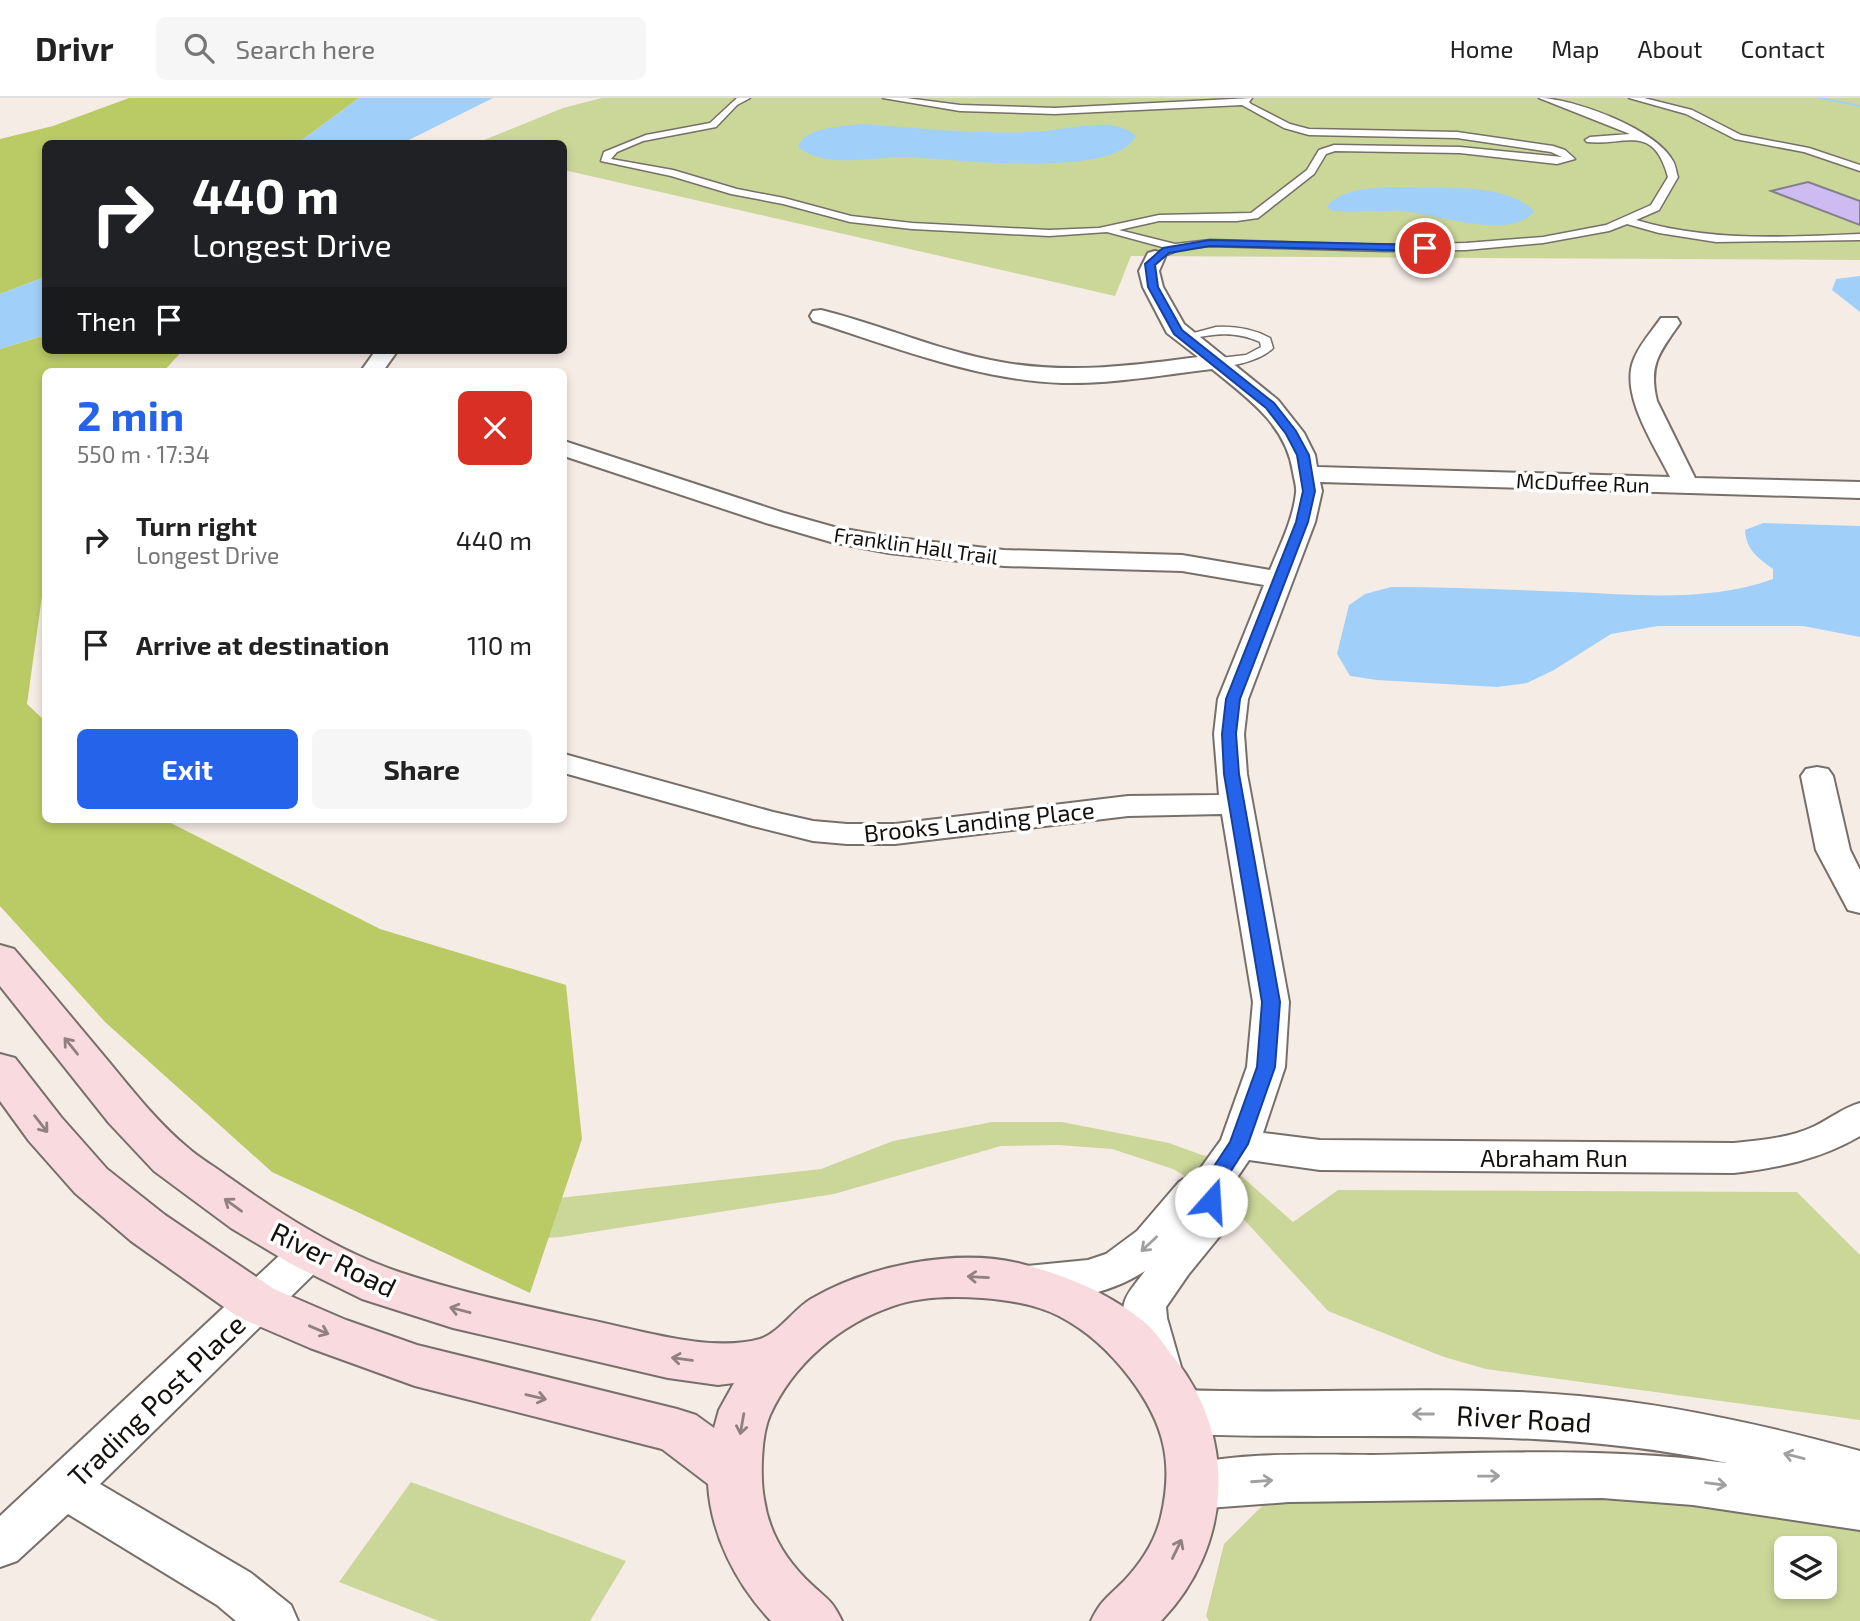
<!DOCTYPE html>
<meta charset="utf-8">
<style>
body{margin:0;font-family:"Exo 2",sans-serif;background:#f6f6f6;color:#222;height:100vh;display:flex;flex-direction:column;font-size:26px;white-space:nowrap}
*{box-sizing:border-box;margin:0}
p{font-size:23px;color:#767676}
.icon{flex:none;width:38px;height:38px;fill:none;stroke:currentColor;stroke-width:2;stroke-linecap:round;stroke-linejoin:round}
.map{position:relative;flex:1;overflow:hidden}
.drawer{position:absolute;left:42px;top:270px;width:525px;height:455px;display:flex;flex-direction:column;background:#fff;border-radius:10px;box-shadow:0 4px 10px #0003}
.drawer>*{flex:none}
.hud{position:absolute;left:42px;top:42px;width:525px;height:214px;border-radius:10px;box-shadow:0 4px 10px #0003;background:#202124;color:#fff;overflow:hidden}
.buttons{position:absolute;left:1774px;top:1438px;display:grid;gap:14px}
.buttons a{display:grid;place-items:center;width:63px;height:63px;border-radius:10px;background:#fff;box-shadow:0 4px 10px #0003;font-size:35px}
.pin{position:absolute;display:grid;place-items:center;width:60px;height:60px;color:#fff;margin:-30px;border:4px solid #fff;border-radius:50%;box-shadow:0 2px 7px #0007}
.me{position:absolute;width:77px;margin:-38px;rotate:19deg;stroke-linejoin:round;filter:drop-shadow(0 0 5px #0008)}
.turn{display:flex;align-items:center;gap:24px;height:147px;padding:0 35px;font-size:32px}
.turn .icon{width:91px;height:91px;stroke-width:2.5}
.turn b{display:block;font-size:49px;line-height:60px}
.then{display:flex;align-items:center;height:66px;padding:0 35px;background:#0003;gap:14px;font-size:26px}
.round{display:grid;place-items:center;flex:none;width:74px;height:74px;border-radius:10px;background:#f6f6f6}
.overview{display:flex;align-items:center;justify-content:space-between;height:119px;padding:0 35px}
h1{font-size:42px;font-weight:700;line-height:52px;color:#2563eb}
.button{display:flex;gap:14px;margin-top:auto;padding:14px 35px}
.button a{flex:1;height:80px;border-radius:10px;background:#2563eb;color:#fff;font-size:28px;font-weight:700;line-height:80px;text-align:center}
.button a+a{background:#f6f6f6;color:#222}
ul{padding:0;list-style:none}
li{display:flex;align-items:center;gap:21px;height:105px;padding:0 35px}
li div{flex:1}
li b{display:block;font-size:26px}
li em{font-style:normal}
header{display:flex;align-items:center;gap:42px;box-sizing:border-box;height:98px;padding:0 35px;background:#fff;border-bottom:2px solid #e0e0e0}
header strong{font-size:33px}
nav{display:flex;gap:38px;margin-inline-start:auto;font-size:24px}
.search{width:490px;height:63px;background:#f6f6f6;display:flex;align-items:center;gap:18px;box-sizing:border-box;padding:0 24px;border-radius:10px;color:#767676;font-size:26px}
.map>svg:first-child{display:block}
.green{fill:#cbd799;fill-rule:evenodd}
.forest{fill:#bacb65}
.water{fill:#a0d0f9}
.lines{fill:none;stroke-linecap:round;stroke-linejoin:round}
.stream{fill:#a0d0f9;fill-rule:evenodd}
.building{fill:#cdbbf2;stroke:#838089;stroke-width:2}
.service-casing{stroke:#776f69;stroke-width:3}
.minor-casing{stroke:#776f69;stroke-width:4}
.tertiary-casing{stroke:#776f69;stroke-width:4}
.secondary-casing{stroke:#776f69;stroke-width:4}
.service{fill:#fff;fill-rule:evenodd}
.minor{fill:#fff;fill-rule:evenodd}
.tertiary{fill:#fff;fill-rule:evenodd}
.secondary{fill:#f9dadf;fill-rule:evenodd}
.oneway{stroke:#927f81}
.oneway2{stroke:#a19f9f}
.route{fill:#2563eb;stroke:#184099;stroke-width:2}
.labels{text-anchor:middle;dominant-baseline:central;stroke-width:7;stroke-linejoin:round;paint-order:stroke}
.far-street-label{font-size:21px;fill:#13100e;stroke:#fff}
.street-label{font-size:24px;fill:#13100e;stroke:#fff}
.near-street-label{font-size:28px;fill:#13100e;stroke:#fff}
</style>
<header>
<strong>Drivr</strong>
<div class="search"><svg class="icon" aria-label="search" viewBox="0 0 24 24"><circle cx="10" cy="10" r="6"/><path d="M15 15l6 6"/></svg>Search here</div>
<nav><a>Home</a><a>Map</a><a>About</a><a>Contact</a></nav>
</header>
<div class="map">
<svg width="1860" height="1523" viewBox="0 0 1860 1523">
<rect width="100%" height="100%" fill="#f6ece6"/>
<path class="green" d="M602,0H1860V162L1131,158L1115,198L564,72V46H474L563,10Z
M0,674L46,721L514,1105L821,1071L893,1043L992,1024H1062L1169,1045L1202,1057L1222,1061L1293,1124L1338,1092L1797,1094L1860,1157V1322L1486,1271L1444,1259L1328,1213L1225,1101L1173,1071L1112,1051L1058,1047L1001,1048L834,1096L561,1139L481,1144L101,802Z
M411,1384L626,1463L590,1523H439L339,1484Z
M1688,1401L1860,1428V1523H1209L1206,1518L1224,1446L1266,1404ZM1787,1451H1825V1489H1787Z"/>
<path class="forest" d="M129,0H359L298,45L46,46L45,179L0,196V41L53,28Z
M45,237L46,252H183L164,273H46V469L27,606L45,623L46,721H163L380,831L566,887L582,1041L530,1195L272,1074L105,924L0,808V251Z"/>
<path class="water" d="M359,0H493L403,45H298Z
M861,26C922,30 986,38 1046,33C1073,30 1115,18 1136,38C1115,82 951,61 908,59C875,58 825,72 798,49C805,28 843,29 861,26Z
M1397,89C1437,91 1505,83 1534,113C1512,144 1433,115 1400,113C1376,112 1353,116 1330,112L1327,108C1344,89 1374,90 1397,89Z
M1860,178V214L1832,192L1836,181Z
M45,179V237L0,251V196Z
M1763,425L1860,428V539L1803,528H1658L1611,536L1554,572L1527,585L1497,589L1377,582L1350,578L1337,556L1349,507L1365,496L1391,489C1451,489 1511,492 1572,494C1637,497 1711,504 1773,481V471C1758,460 1746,452 1745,432Z"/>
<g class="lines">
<path class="stream" d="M1815,0H1825L1860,7V9Z"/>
</g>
<path class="building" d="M1808,84L1860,103V127L1771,93Z"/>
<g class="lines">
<g class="service-casing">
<path id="service" d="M737,0H750L737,7L716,29L643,43L617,54L611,61L673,72L737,91L784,100L851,118L912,125L1049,132L1099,130L1159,117L1251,115L1307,72L1319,52L1334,47L1460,49L1562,59L1551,54L1457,40L1309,37L1284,30L1242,7L1055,16L960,13L883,0H906L960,7L1055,10L1252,0L1249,4L1251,6L1290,26L1309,31L1457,34L1553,48L1565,52L1575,61L1557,66L1460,55L1335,53L1326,56L1314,76L1258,120L1237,123H1159L1119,132L1175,146L1210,142L1385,147L1466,145L1543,139L1606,127L1651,107L1668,79C1653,24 1625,48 1587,44L1585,42L1590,39L1630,36L1539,0C1573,0 1656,31 1673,63C1676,68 1676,74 1678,79L1659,112L1636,122C1710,144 1784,139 1860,136V142L1716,144L1659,135L1627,126L1609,133L1543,145L1466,152L1385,153L1210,148L1181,151L1155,162L1150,159L1151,157L1166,150L1107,134L1049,138L912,131L850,124L783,106L731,96L671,78L601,63L604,54L646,37L710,25Z
M1629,0H1644L1692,12L1741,37L1809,50L1860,67V73L1804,54L1735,41L1686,16Z
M1216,229C1236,228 1253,231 1270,240L1273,250C1262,262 1223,274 1209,264L1211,261L1246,257L1261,249L1260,244C1234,232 1212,236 1185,242L1179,239Z"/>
</g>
<g class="minor-casing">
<path id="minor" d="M1155,153L1162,155L1165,159L1159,173L1163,189L1184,226L1278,302L1304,335L1315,357L1317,369L1670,379C1655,348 1619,296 1634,261C1640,246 1652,233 1661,220H1677L1680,225C1660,254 1648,266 1657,303L1695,380L1860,384V400L1320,384L1322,393L1315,424L1248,601L1244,636L1247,676L1289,904L1285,969L1263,1035L1320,1042L1734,1045C1762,1042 1790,1040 1815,1028C1831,1020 1843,1010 1860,1005V1038C1821,1061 1778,1070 1734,1075L1320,1072L1249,1062L1234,1084L1229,1123L1223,1134L1188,1177L1166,1209L1167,1220L1181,1269L1175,1282L1159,1287L1143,1282C1135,1266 1119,1224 1124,1206C1126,1195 1138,1183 1145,1173C1110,1196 1051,1210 1012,1197L1006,1185L1012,1173L1027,1168L1088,1162L1106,1156L1137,1133L1179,1084L1200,1071L1221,1042L1247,969L1253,904L1222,716L1128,718L895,746H847L813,743L753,728L564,675V656L773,714L813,723L847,726H895L1128,698L1219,697L1214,636L1218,601L1264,487L1182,473L1004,468L889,455L831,444L766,425L564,358V343L784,415L834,429L889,439L1004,452L1182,457L1270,472C1280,447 1293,422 1296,395C1297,389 1294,381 1293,374C1286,326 1247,300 1212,271C1162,277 1113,286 1062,285C977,282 894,249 813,223L810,218L813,213L821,212C882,227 939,253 1001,264C1067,276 1131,268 1198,259L1167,235L1143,189L1139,173L1148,155Z
M376,252H398L383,273H361Z
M1817,669L1828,671L1833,678L1850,752L1860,772V815L1848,812L1816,752L1801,678L1806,671Z
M310,1138L325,1143L331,1154L325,1165L100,1386L251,1475L291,1507L298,1523H236L217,1507L68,1416L17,1463L0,1469V1418L295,1143Z"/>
</g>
<g class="tertiary-casing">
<path id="tertiary" d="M1182,1292C1314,1297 1447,1286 1579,1298C1675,1307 1768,1328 1860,1353V1432L1693,1407L1602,1400L1289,1404L1194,1411L1175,1405L1167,1388L1175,1371C1226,1353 1315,1357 1370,1357C1489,1355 1609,1349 1727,1365C1546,1326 1365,1343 1182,1336L1163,1329L1156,1314L1163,1299Z"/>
</g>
<g class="secondary-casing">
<path id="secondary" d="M0,847L14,851C46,888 77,926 109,964C133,993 158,1025 187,1049C199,1060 214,1068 227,1078C279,1115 337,1153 399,1174C461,1195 526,1208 590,1222C639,1232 711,1255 760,1241C779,1235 794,1211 811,1201C867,1168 954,1150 1018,1165C1063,1176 1107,1194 1143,1223C1156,1233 1165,1249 1175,1261C1238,1341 1232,1449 1161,1523H1091C1101,1502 1108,1499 1124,1483C1141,1465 1155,1444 1161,1419C1174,1364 1164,1325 1130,1280C1111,1255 1088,1233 1059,1218C1036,1206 1008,1202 982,1200C953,1198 921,1198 893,1208C840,1226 793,1266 770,1317C761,1337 760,1380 764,1401C769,1436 787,1464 812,1487C828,1502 832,1502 842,1523H771C736,1486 711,1437 708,1386L662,1351L415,1288L310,1250L238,1219L131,1143L75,1095L29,1043L0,1003V956L15,960L61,1019L107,1071L165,1117L274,1191L346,1222L417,1247L677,1311L696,1317L714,1330L719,1312L734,1285L718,1287L668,1280L453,1230L362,1201L293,1167L231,1130L154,1073L109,1025L0,888Z"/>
</g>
<use href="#service" class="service"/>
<use href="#minor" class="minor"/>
<use href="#tertiary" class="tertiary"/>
<use href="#secondary" class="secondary"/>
</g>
<defs><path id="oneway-shaft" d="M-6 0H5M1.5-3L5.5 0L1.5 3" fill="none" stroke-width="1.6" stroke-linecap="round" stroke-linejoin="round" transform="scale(1.75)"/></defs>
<g class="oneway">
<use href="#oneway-shaft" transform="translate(71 948) rotate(-129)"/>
<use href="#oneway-shaft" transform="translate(41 1026) rotate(52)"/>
<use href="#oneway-shaft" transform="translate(233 1107) rotate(-144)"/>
<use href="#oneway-shaft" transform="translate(978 1179) rotate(-177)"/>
<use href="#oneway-shaft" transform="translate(460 1212) rotate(-165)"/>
<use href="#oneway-shaft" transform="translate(319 1232) rotate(23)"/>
<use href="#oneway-shaft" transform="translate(682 1261) rotate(-172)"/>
<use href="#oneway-shaft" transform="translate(536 1299) rotate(13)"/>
<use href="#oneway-shaft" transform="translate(742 1326) rotate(100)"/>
<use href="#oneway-shaft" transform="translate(1177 1451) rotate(-64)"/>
</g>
<g class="oneway2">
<use href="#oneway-shaft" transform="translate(1149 1146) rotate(137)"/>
<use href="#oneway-shaft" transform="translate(1423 1316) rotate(180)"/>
<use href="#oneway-shaft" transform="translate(1794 1358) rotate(-166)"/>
<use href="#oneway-shaft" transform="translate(1489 1378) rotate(-1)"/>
<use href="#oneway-shaft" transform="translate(1262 1383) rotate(-4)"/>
<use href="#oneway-shaft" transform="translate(1716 1386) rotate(7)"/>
</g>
<path class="route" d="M1210,142L1425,147L1429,150L1425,153L1210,148L1169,155L1155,167L1158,189L1182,232L1274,305L1296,333L1309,357L1315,393L1308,424L1240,601L1236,636L1239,676L1280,904L1275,969L1248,1046L1224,1084L1218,1108L1211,1110L1204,1108L1201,1103L1205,1082L1230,1044L1257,969L1262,904L1224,676L1222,636L1226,601L1296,424L1303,393L1297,357L1286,336L1266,310L1174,236L1148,189L1145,166L1163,150Z"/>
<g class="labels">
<g class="far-street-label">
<text transform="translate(1583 384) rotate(2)">McDuffee Run</text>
<text transform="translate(916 447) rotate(8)">Franklin Hall Trail</text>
</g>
<g class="street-label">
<text transform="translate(979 723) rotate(-6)">Brooks Landing Place</text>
<text x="1554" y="1059">Abraham Run</text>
</g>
<g class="near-street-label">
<text transform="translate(334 1161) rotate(26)">River Road</text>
<text transform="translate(156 1302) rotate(-44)">Trading Post Place</text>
<text transform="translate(1524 1320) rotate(3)">River Road</text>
</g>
</g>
</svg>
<div class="buttons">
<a><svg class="icon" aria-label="layers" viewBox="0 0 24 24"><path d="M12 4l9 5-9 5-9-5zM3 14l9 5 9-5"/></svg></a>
</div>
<div class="pin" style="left:1425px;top:150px;background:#d93025"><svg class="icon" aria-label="arrive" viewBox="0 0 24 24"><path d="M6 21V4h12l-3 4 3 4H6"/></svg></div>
<svg class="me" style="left:1211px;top:1103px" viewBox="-20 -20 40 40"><circle r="19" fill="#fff"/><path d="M0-13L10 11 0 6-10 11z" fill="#2563eb"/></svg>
<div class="hud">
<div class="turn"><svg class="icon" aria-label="right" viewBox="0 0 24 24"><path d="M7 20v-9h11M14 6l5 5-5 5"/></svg><div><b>440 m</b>Longest Drive</div></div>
<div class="then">Then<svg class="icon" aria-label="arrive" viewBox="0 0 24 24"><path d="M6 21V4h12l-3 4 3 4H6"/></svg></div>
</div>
<section class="drawer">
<div class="overview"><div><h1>2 min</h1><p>550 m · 17:34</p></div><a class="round" style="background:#d93025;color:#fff"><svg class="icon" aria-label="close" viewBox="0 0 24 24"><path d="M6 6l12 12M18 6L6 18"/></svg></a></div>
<ul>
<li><svg class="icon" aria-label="right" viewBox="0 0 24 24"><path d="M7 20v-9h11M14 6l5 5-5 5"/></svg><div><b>Turn right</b><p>Longest Drive</p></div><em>440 m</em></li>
<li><svg class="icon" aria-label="arrive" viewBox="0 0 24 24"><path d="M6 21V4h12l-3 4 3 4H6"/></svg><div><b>Arrive at destination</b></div><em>110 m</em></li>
</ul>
<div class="button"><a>Exit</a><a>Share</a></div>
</section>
</div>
